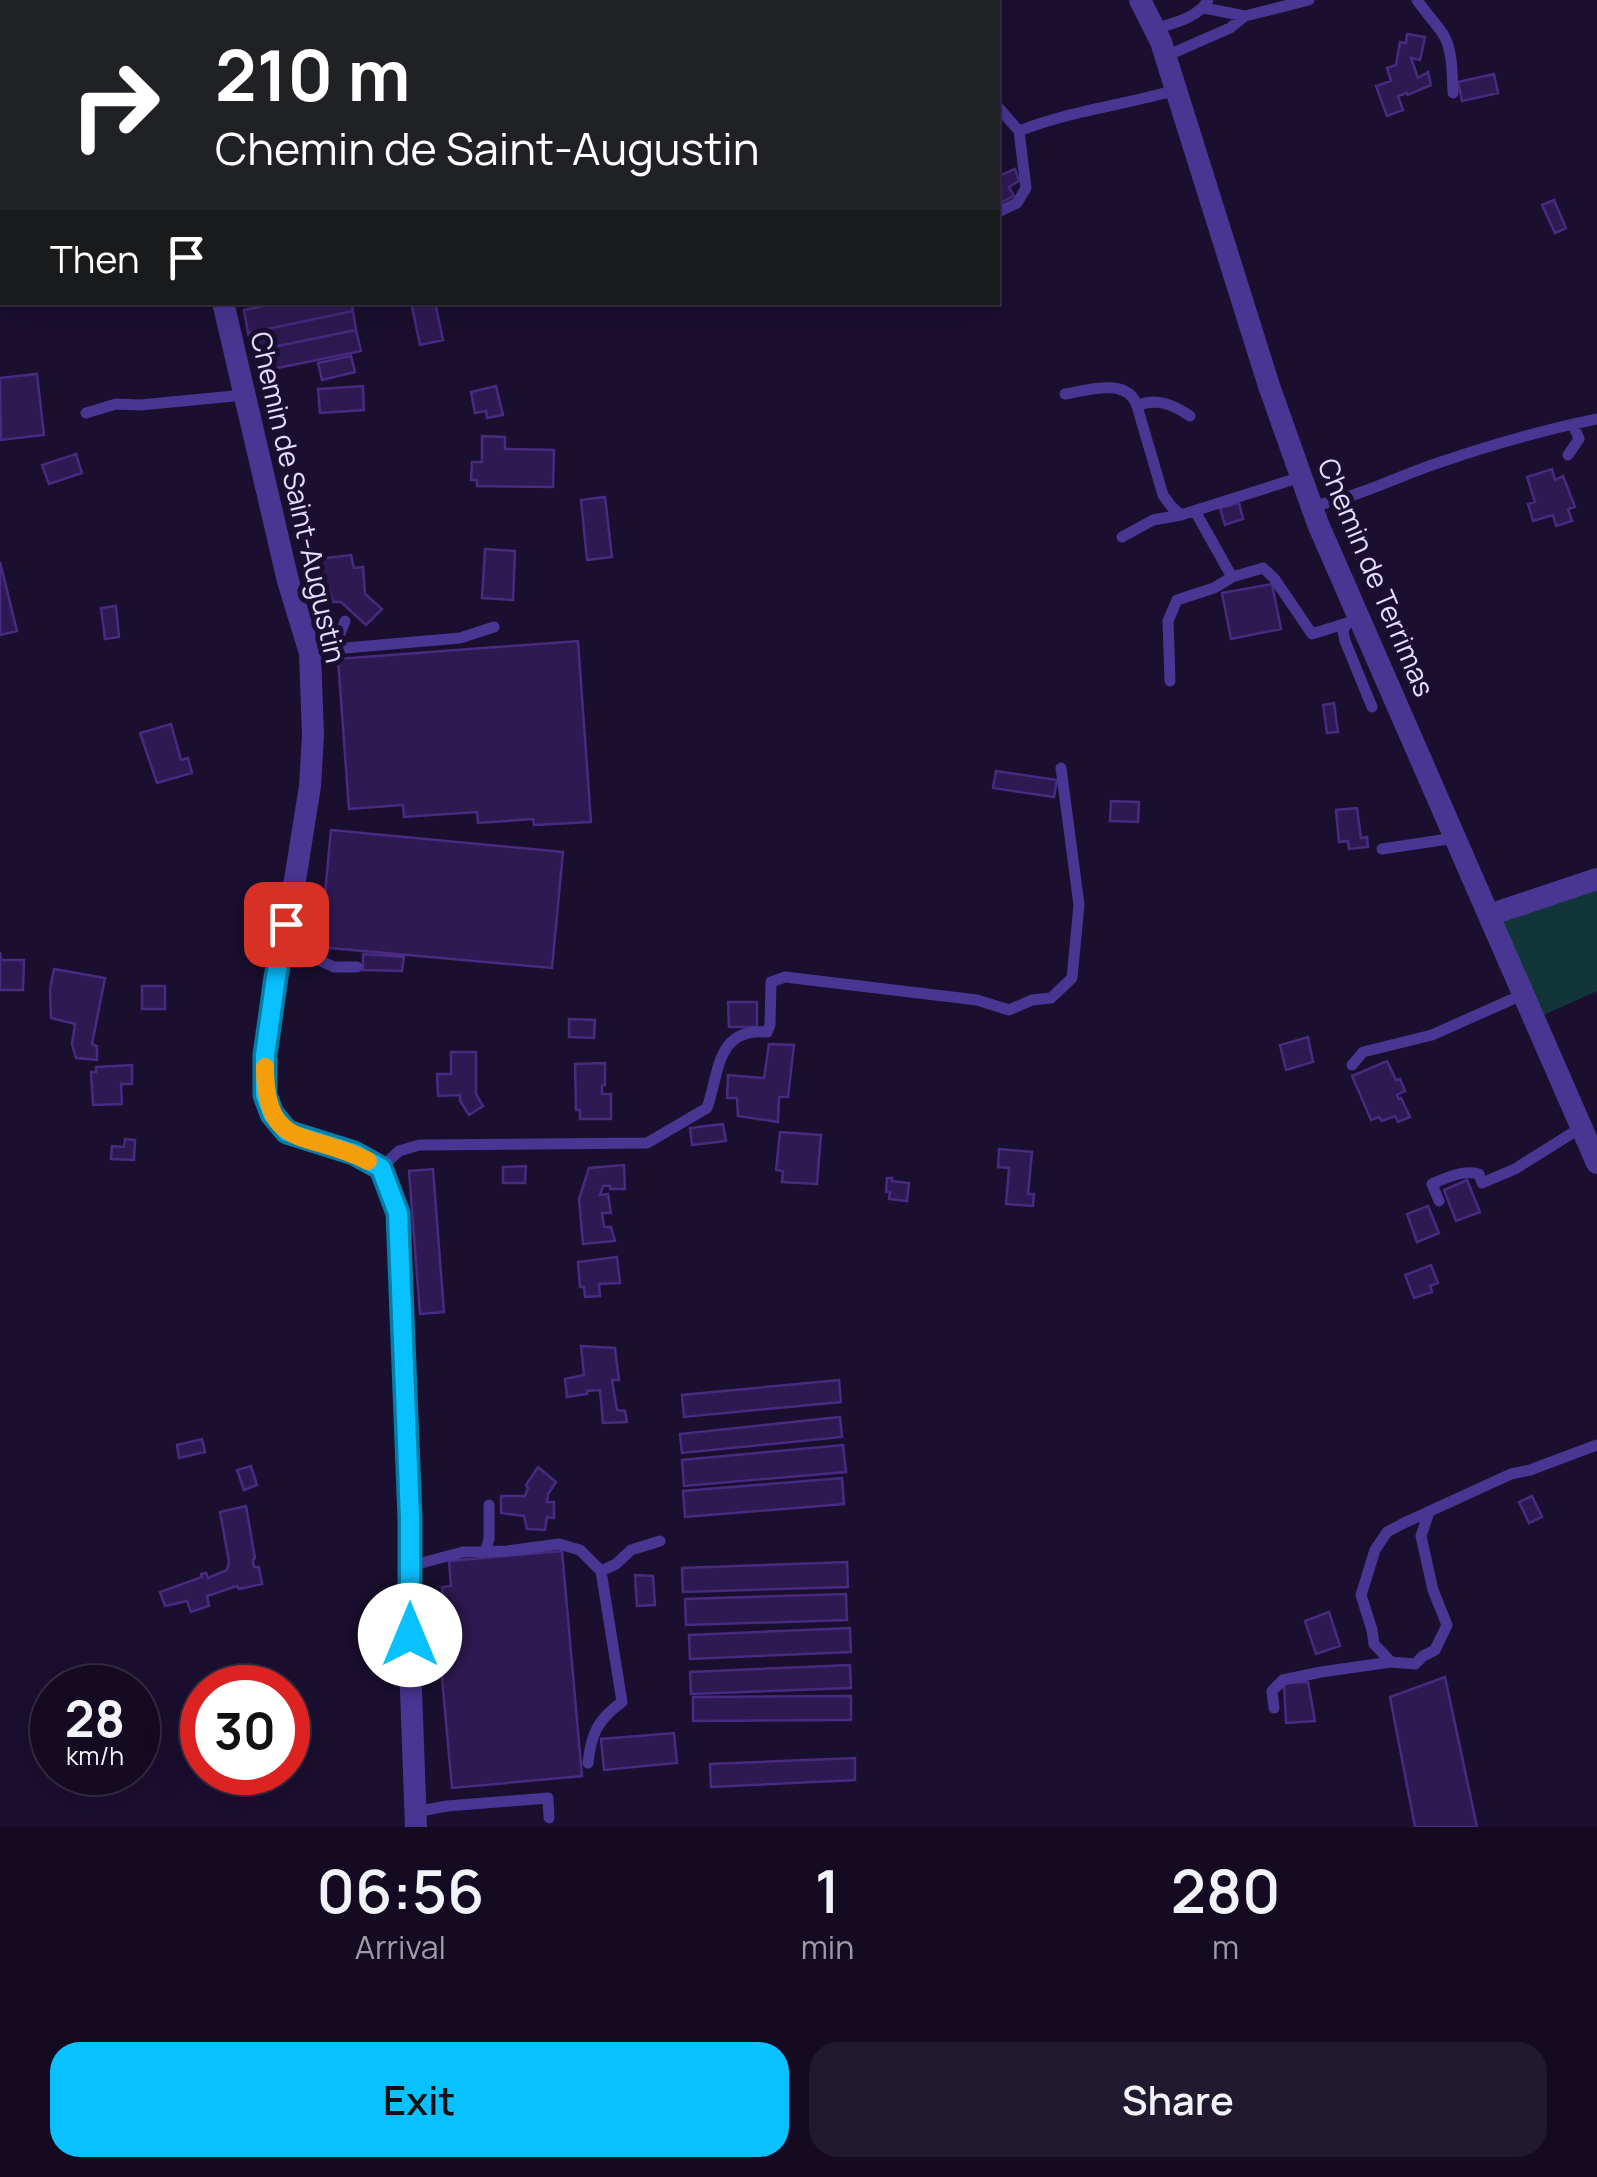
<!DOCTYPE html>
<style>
body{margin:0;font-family:Manrope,sans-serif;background:#211930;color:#f1f3f6;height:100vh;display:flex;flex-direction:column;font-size:38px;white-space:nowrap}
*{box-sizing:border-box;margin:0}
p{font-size:32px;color:#9d9ba6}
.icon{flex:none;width:55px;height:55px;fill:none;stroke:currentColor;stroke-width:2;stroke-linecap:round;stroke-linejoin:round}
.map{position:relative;height:1827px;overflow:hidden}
.panel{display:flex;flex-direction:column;background:#140b23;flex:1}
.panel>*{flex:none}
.banner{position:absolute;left:0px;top:0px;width:1000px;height:305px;box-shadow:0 10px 40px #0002,0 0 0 2px #332b41;background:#202124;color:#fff;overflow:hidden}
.speed{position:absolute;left:30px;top:1665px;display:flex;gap:20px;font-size:50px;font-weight:700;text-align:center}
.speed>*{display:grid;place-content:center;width:130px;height:130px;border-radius:50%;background:#140b23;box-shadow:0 10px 40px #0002,0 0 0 2px #332b41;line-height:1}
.speed small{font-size:25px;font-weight:400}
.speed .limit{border:15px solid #d22;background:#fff;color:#111}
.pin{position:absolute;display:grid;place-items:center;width:85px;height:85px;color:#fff;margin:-42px;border-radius:20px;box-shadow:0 5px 15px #0006}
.me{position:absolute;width:110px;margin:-55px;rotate:0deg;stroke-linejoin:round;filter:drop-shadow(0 0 8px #0008)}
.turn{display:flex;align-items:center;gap:35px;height:210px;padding:0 50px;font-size:45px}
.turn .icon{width:130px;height:130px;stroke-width:2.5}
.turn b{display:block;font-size:70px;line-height:85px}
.then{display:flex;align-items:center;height:95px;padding:0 50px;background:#0003;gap:20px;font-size:38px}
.eta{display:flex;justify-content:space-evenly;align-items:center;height:170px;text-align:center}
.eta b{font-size:60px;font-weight:600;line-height:70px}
.action{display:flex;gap:20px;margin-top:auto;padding:20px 50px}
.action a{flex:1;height:115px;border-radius:30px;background:#0ac1ff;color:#111;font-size:40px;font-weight:600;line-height:115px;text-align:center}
.action a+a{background:#211930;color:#f1f3f6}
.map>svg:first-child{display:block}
.green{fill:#12353a}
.building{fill:#2e1a52;stroke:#482a80;stroke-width:2.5}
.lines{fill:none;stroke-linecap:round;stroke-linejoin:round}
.lane{stroke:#483692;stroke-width:11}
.street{stroke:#483692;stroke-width:22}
.route-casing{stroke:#067da6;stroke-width:25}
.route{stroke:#0ac1ff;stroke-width:18}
.slow{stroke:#f59e0b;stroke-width:18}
.labels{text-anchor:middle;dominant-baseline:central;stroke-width:10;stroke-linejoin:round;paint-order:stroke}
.street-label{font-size:28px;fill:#e7deff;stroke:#1a0f2f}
</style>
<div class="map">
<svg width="1597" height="1827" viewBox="0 0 1597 1827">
<rect width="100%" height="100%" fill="#1a0f2f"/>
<path class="green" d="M1597,885V991L1539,1017L1496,916Z"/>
<path class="building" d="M1407,34L1425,37L1420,60L1411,58L1418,78L1428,72L1431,85L1408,95L1407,93L1398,96L1403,110L1387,116L1376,86L1391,81L1387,68L1396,65L1400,42L1406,43Z
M1494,74L1498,93L1462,101L1458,82Z
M1015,169L1019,181L1009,187L1014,196L998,204V176Z
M1554,200L1566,228L1555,233L1542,205Z
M282,302H351L353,311L248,333L244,310Z
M411,302H435L443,340L420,345Z
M353,311L356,330L253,351L248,333Z
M356,330L361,351L258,372L253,351Z
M351,356L355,372L322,380L318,363Z
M37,374L44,435L1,440L0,378Z
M363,386L364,410L320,413L318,389Z
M496,386L503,415L487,418L486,411L475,413L471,392Z
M482,436L505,437V449L554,450L553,487L477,486V480H471L472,462H482Z
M76,454L82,473L49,484L42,465Z
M1552,469L1555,480L1563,476L1575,507L1568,509L1572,521L1556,526L1553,515L1533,521L1528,504L1535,502L1527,477Z
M605,497L612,557L587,560L581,500Z
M1239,503L1243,519L1225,525L1220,508Z
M485,549L515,551L513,600L482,598Z
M351,555L354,568L363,567L365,594L382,609L366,625L341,602H333L327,585H319L309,560Z
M0,562L17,631L0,635Z
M1272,584L1281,629L1231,639L1222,593Z
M116,606L119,637L105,639L101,608Z
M578,641L591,822L534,825L533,819L478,823L477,812L404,817L403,805L349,809L338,659Z
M1334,703L1338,732L1327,733L1323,705Z
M171,724L181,760L188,758L192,773L157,783L140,733Z
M996,771L1057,780L1054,797L993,788Z
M1111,801L1139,802L1138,822L1110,821Z
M1357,808L1361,838L1367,837L1368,847L1349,849L1348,841L1339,842L1336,810Z
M331,830L563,852L552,968L320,947Z
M0,952L1,960H24L23,990H0Z
M363,954L404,957L402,971L363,970Z
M54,969L105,978L92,1044L97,1046V1060L76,1058L72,1044L75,1024L51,1018L50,989Z
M142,986H165V1009H142Z
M728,1002H757V1027H729Z
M569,1019L595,1020L594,1038L569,1037Z
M1308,1037L1313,1062L1286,1070L1280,1045Z
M769,1044L794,1045L788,1097H779L778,1122L738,1116L737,1098H727L728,1075L764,1078Z
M451,1052H476V1094L483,1106L469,1115L460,1101V1095L438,1096L437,1074H451Z
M1387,1061L1396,1080L1400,1079L1405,1091L1397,1095L1399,1099L1401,1098L1410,1117L1398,1122L1395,1116L1382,1121L1379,1117L1371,1120L1352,1076Z
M605,1063V1085H602V1094H611V1119H580V1110H576L575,1064Z
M132,1065V1084H121L122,1104L93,1105L91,1072H96V1067Z
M723,1124L726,1141L692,1145L690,1128Z
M780,1132L821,1135L817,1184L782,1182L783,1171L776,1170Z
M125,1139L135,1140L134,1160L111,1159L112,1146L124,1147Z
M999,1149L1032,1152L1028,1194H1034L1033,1206L1006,1204L1009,1168L998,1167Z
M624,1165L625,1189H610V1186H603L600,1195L608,1194L611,1213H602L604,1227H611L615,1241L583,1244L579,1199L589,1168Z
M526,1166L525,1183H503V1167Z
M433,1169L444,1312L420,1314L409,1171Z
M887,1178H892V1181L909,1183L907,1201L889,1199L890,1192H886Z
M1467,1180L1480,1212L1456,1221L1444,1190Z
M1428,1206L1439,1233L1417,1242L1407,1214Z
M617,1257L620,1283L599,1284L600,1296L585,1297L584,1287H580L578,1262Z
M1431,1265L1438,1283L1430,1286L1432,1292L1414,1298L1405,1275Z
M581,1346L615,1348L619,1380H612L617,1410L625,1411L627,1422L603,1423L600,1390L587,1391V1394L567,1397L565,1379L584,1375Z
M839,1380L841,1402L684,1417L682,1395Z
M840,1417L842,1437L682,1453L680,1434Z
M202,1439L205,1452L179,1458L177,1445Z
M843,1445L846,1472L684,1486L682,1460Z
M251,1466L257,1485L244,1490L237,1470Z
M538,1467L556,1482L548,1494L547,1502H554V1518L547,1517L545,1530L527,1529L524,1516L501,1513V1496H525L528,1488L526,1485Z
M842,1478L844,1504L685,1517L683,1491Z
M1532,1496L1542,1517L1529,1523L1519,1502Z
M246,1506L255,1558L253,1560L254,1567H259L262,1584L239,1589L237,1586L207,1596L209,1606L191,1612L187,1601L165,1606L160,1592L202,1577L201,1574L206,1573L208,1578L227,1570L229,1562L220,1512Z
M562,1551L582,1776L452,1788L436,1612L444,1611L442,1587L451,1586L449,1561Z
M847,1562L848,1587L683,1592L682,1568Z
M635,1575L653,1576L655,1605L637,1606Z
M846,1594L847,1620L686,1625L685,1599Z
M1329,1612L1340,1646L1316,1654L1305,1621Z
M850,1628L851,1652L690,1659L689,1635Z
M850,1665L851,1688L691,1694L690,1672Z
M1445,1677L1477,1827H1415L1390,1697Z
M1308,1682L1315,1721L1286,1723L1284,1683Z
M851,1696V1720L693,1721V1697Z
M674,1733L677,1763L604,1770L601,1739Z
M855,1758V1780L711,1787L710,1764Z"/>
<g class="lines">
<path class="lane" d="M1417,0C1425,12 1435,22 1443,34C1453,50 1452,75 1453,93
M1204,8L1245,16L1309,0
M1154,29C1174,23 1198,18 1208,0
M1166,56L1230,28L1245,16
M998,107L1019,131L1026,188L1017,203L998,212
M1019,131C1069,111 1124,105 1176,90
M1065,394C1088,390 1128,377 1137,406
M86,413L116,404L140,405L245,395
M1190,416C1174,405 1156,397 1137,406L1163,495L1171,506L1181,515L1301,477
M1568,455L1579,439L1573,424
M1312,506C1356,498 1396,477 1438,463C1490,445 1543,430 1597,419
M1195,511L1232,577
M1122,537L1153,520L1181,515
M1352,621L1347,623L1343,631L1345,641L1372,707
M334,649L460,638L494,627
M310,653L334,649L345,621
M1170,681L1168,621L1177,600L1214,588L1232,577L1263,568L1274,578L1312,634L1347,623
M1382,849L1455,838
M287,917L300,922L308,955L334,967H357
M1352,1065L1363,1052L1432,1035L1524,994
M381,1168L399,1151L419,1145L647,1143L707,1108C720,1071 716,1028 767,1032L770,1025L771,982L785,977L977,1000L1009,1010L1032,1000L1051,998L1072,978L1079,905L1061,768
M1439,1201L1432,1184C1448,1177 1462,1170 1479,1174L1482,1183L1515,1169L1582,1127
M1429,1512L1421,1536L1433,1590L1447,1625L1435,1650L1423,1656L1415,1664L1391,1662L1374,1644L1372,1630L1361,1595L1375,1550L1387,1532L1404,1523L1511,1474L1530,1470L1597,1445
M485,1552L489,1539V1505
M410,1566L463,1552L507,1551L559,1544L580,1550L601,1571L616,1564L631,1550L660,1541
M1274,1708L1272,1691L1283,1680L1321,1672L1391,1662
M588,1763C591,1734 598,1719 622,1702L601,1571
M415,1812L447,1806L548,1798L549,1818"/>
<path class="street" d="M163,0V2
M1140,0L1161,42L1269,386L1318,524L1597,1163
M223,302L288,581L310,653L313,735L310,786L296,874L276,977L265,1055V1095L271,1114L287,1132L354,1153L381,1168L398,1213L410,1519V1663L416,1827
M1489,915L1597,879"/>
</g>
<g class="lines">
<g class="route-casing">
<path id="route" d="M286,924L276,977L265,1055V1095L272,1114L287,1132L354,1153L381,1168L398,1213L410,1518V1635"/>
</g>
<use href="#route" class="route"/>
<path class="slow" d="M265,1067C265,1153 310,1130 368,1161"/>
</g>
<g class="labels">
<g class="street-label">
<text transform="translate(299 497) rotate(77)">Chemin de Saint-Augustin</text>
<text transform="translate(1377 577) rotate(67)">Chemin de Terrimas</text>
</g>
</g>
</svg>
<div class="speed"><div>28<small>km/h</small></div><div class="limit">30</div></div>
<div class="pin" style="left:286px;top:924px;background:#d93025"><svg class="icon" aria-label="arrive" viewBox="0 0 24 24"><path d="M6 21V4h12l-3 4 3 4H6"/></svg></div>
<svg class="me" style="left:410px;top:1635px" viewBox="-20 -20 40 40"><circle r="19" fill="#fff"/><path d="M0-13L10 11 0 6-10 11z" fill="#0ac1ff"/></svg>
<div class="banner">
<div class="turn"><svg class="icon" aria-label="right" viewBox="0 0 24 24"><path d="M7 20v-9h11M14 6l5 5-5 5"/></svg><div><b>210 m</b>Chemin de Saint-Augustin</div></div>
<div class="then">Then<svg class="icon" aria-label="arrive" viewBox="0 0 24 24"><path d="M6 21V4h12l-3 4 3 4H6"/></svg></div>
</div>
</div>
<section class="panel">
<div class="eta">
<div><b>06:56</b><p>Arrival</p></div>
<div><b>1</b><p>min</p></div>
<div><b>280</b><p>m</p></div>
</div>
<div class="action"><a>Exit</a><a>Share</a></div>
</section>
